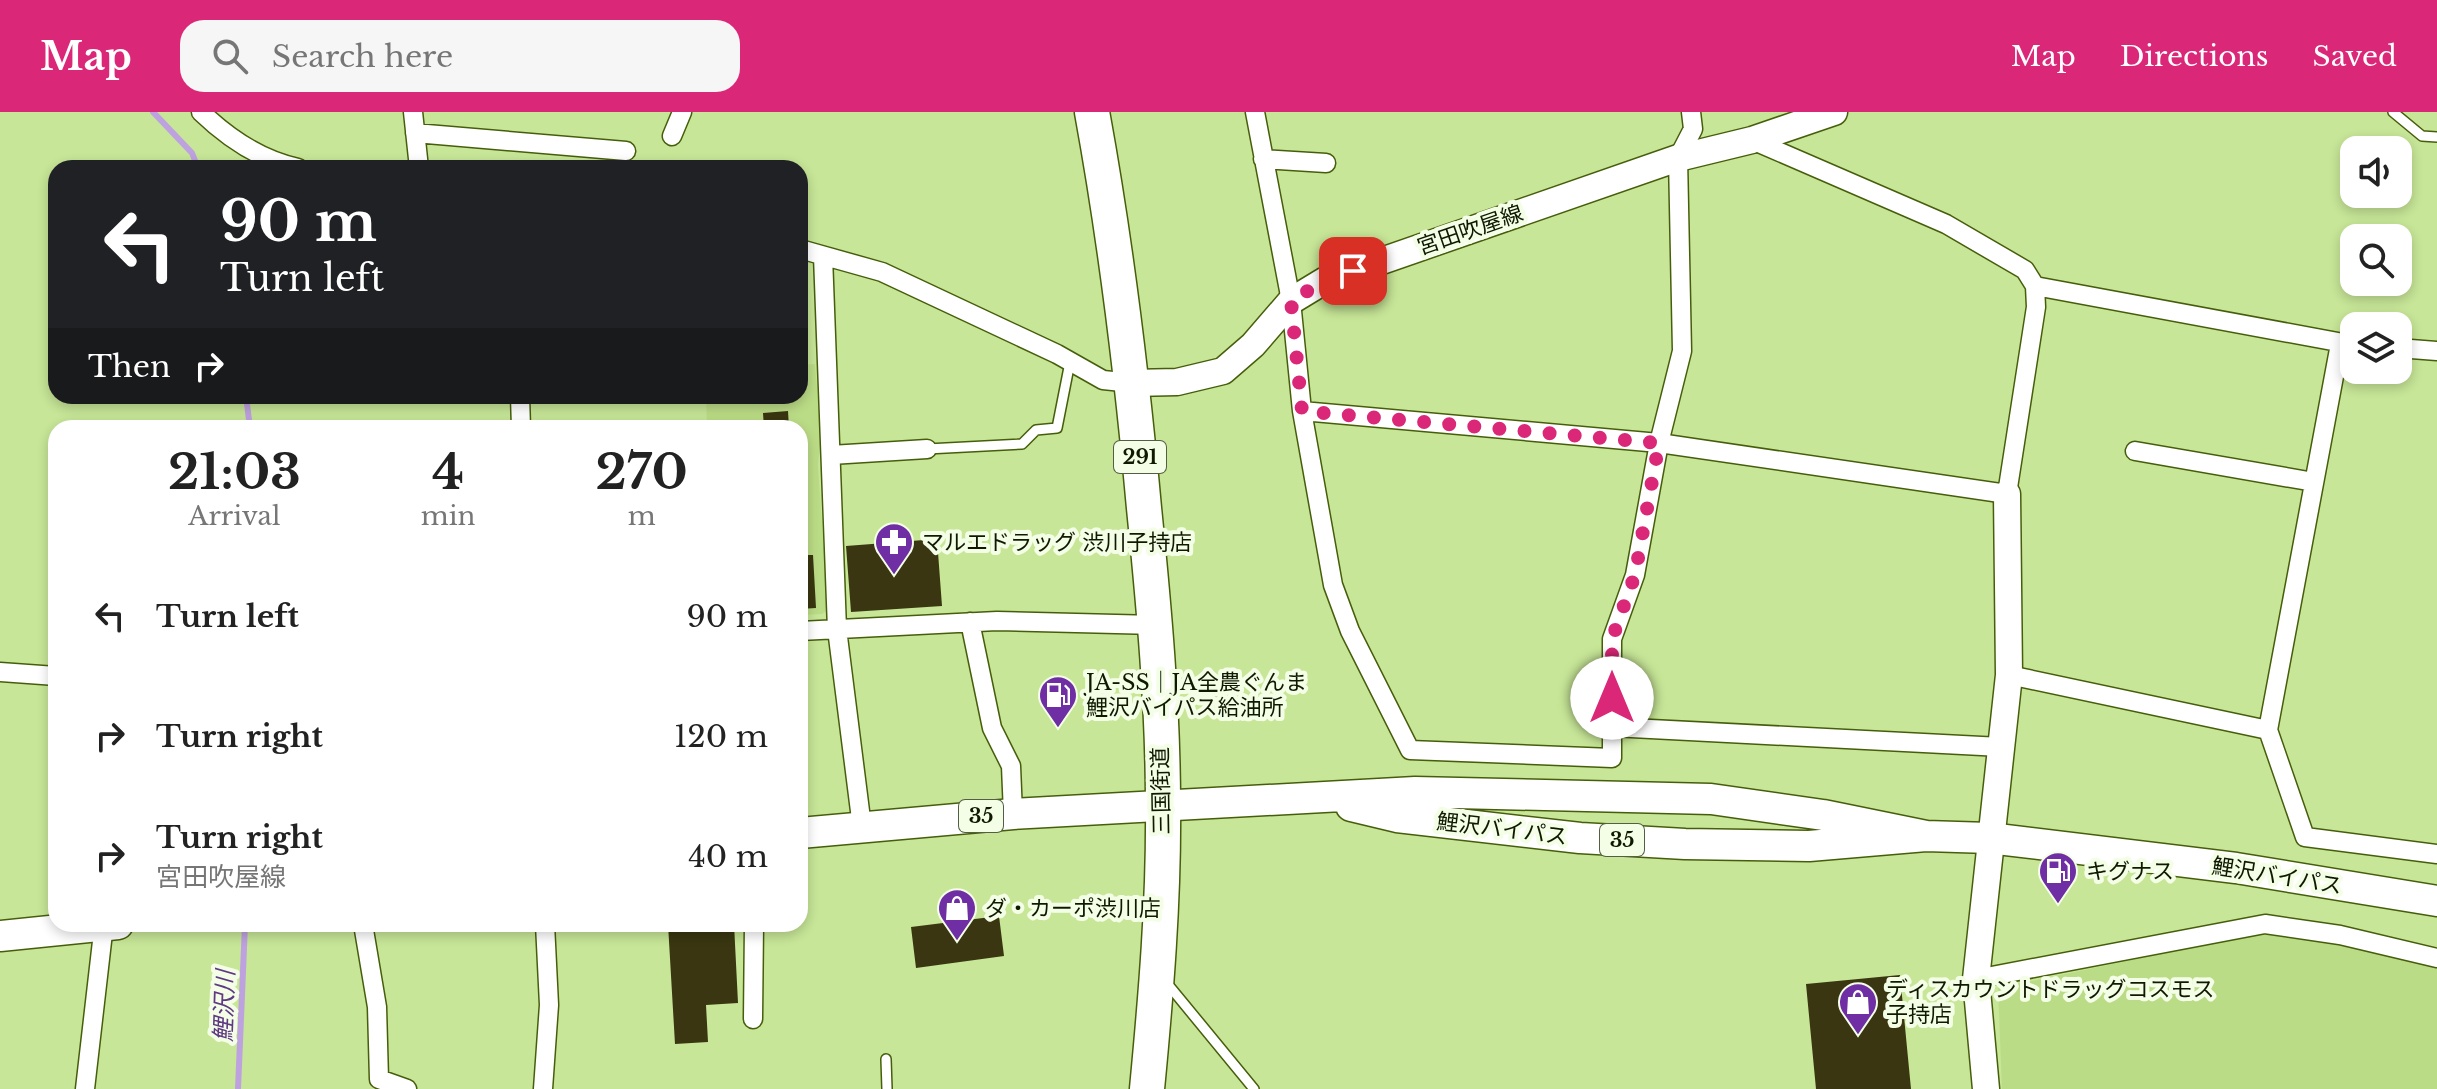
<!DOCTYPE html>
<meta charset="utf-8">
<style>
body{margin:0;font-family:"Libre Baskerville","Noto Sans JP",serif;background:#f6f6f6;color:#222;height:100vh;display:flex;flex-direction:column;font-size:30px;white-space:nowrap}
*{box-sizing:border-box;margin:0}
p{font-size:26px;color:#767676}
.icon{flex:none;width:44px;height:44px;fill:none;stroke:currentColor;stroke-width:2;stroke-linecap:round;stroke-linejoin:round}
.map{position:relative;flex:1;overflow:hidden}
.panel{position:absolute;left:48px;top:308px;width:760px;height:512px;display:flex;flex-direction:column;background:#fff;border-radius:24px;box-shadow:0 4px 12px #0003}
.panel>*{flex:none}
.top-card{position:absolute;left:48px;top:48px;width:760px;height:244px;border-radius:24px;box-shadow:0 4px 12px #0003;background:#202124;color:#fff;overflow:hidden}
.fabs{position:absolute;left:2340px;top:24px;display:grid;gap:16px}
.fabs a{display:grid;place-items:center;width:72px;height:72px;border-radius:16px;background:#fff;box-shadow:0 4px 12px #0003;font-size:40px}
.pin{position:absolute;display:grid;place-items:center;width:68px;height:68px;color:#fff;margin:-34px;border-radius:16px;box-shadow:0 4px 12px #0006}
.me{position:absolute;width:88px;margin:-44px;rotate:0deg;stroke-linejoin:round;filter:drop-shadow(0 0 6px #0008)}
.turn{display:flex;align-items:center;gap:28px;height:168px;padding:0 40px;font-size:36px}
.turn .icon{width:104px;height:104px;stroke-width:2.5}
.turn b{display:block;font-size:56px;line-height:68px}
.then{display:flex;align-items:center;height:76px;padding:0 40px;background:#0003;gap:16px;font-size:30px}
.eta{display:flex;justify-content:space-evenly;align-items:center;height:136px;text-align:center}
.eta b{font-size:48px;font-weight:700;line-height:56px}
ul{padding:0;list-style:none}
li{display:flex;align-items:center;gap:24px;height:120px;padding:0 40px}
li div{flex:1}
li b{display:block;font-size:30px}
li em{font-style:normal}
header{display:flex;align-items:center;gap:48px;box-sizing:border-box;height:112px;padding:0 40px;background:#db2777;color:#fff}
header strong{font-size:38px}
nav{display:flex;gap:44px;margin-inline-start:auto;font-size:28px}
.search{width:560px;height:72px;background:#f6f6f6;display:flex;align-items:center;gap:20px;box-sizing:border-box;padding:0 28px;border-radius:24px;color:#767676;font-size:30px}
.map>svg:first-child{display:block}
.built{fill:#bbdc86}
.lines{fill:none;stroke-linecap:round;stroke-linejoin:round}
.stream{stroke:#bea1df;stroke-width:6}
.building{fill:#393611}
.lane-casing{stroke:#465e0b;stroke-width:12}
.street-casing{stroke:#465e0b;stroke-width:21}
.secondary-casing{stroke:#465e0b;stroke-width:29}
.primary-casing{stroke:#465e0b;stroke-width:33}
.highway-casing{stroke:#465e0b;stroke-width:37}
.lane{stroke:#fff;stroke-width:9}
.street{stroke:#fff;stroke-width:18}
.secondary{stroke:#fff;stroke-width:26}
.primary{stroke:#fff;stroke-width:30}
.highway{stroke:#fff;stroke-width:34}
.route{stroke:#db2777;stroke-width:14;stroke-dasharray:0 25.2}
.labels{text-anchor:middle;dominant-baseline:central;stroke-width:8;stroke-linejoin:round;paint-order:stroke}
.shield{fill:#f4fee7;stroke:#545e45;stroke-width:2}
.shield-label{font-size:20px;font-weight:bold;fill:#0f1900}
.street-label{font-size:22px;fill:#0f1900;stroke:#f4fee7}
.poi-label{font-size:22px;fill:#0f1900;stroke:#f4fee7;text-anchor:start}
.water-label{font-size:24px;font-style:italic;fill:#5f3983;stroke:#f4fee7}
</style>
<header>
<strong>Map</strong>
<div class="search"><svg class="icon" aria-label="search" viewBox="0 0 24 24"><circle cx="10" cy="10" r="6"/><path d="M15 15l6 6"/></svg>Search here</div>
<nav><a>Map</a><a>Directions</a><a>Saved</a></nav>
</header>
<div class="map">
<svg width="2437" height="977" viewBox="0 0 2437 977">
<rect width="100%" height="100%" fill="#c7e697"/>
<path class="built" d="M815,252L821,323L818,353L828,498L822,502L800,503V316H707L706,284H800V253Z
M2261,821L2346,832L2437,856V977H2002L1998,876Z"/>
<g class="lines">
<path class="stream" d="M153,0L192,41L198,56
M246,284L250,316
M238,977L245,812"/>
</g>
<path class="building" d="M788,299L789,316H764L763,301Z
M937,427L942,494L851,500L846,434Z
M800,443H813L816,496L800,497Z
M999,804L1004,844L916,856L911,815Z
M668,812H734L738,891L706,893L708,930L675,932Z
M1900,863L1911,977H1816L1806,872Z"/>
<g class="lines">
<g class="lane-casing">
<path id="lane" d="M2393,0L2422,24L2437,25
M927,337L1022,332L1036,318L1057,316L1070,250
M1166,870L1254,977
M886,947L887,977"/>
</g>
<g class="street-casing">
<path id="street" d="M201,0C228,26 261,48 298,56
M413,0L419,56
M1255,0L1291,189L1302,299L1333,473L1350,519L1410,638L1612,646V527L1635,463L1659,331L1682,239L1678,46L1693,17L1691,0
M415,21L626,39
M672,24L682,0
M1263,47L1326,51
M800,137L882,160L1057,242L1103,268L1132,271
M823,144L837,517L862,715
M2035,174L2354,233
M2340,232L2268,618L2305,725L2437,742
M2398,236L2437,239
M520,284L521,316
M1302,299L1659,331L2007,382L2036,195L2035,174L2025,158L1946,112L1752,28
M2135,339L2314,370
M831,343L927,337
M970,510L992,616L1011,654L1013,702
M800,519L997,509L1156,513
M0,560L56,564
M2009,563L2268,618
M1612,615L2001,635
M363,812L377,895L379,967L407,977
M1976,867L2265,812L2340,823L2437,846
M753,907L754,812
M85,977L104,812
M543,977L549,893L545,812"/>
</g>
<g class="secondary-casing">
<path id="secondary" d="M1132,271L1177,270L1223,259L1253,233L1291,189L1324,169L1678,46L1752,28L1834,0
M1986,977L1976,867L2009,563L2007,382"/>
</g>
<g class="primary-casing">
<path id="primary" d="M1351,694L1397,705L1580,726L1685,732L1809,734L1926,724L1989,726L2236,756L2437,789
M800,721L1013,702L1415,680L1711,687L1823,703L1926,724
M0,824L118,812"/>
</g>
<g class="highway-casing">
<path id="highway" d="M1092,0C1116,131 1132,263 1144,396C1154,495 1163,594 1163,693C1164,788 1156,883 1147,977"/>
</g>
<use href="#lane" class="lane"/>
<use href="#street" class="street"/>
<use href="#secondary" class="secondary"/>
<use href="#primary" class="primary"/>
<use href="#highway" class="highway"/>
</g>
<g class="lines">
<path class="route" d="M1353,159L1324,169L1291,189L1302,299L1659,331L1635,463L1612,527V586"/>
</g>
<defs>
<g id="pharmacy-pin" transform="scale(2)"><path d="M0 17L-7.5 6A9.5 9.5 0 1 1 7.5 6Z" fill="#6f2ea3" stroke="#f4fee7"/><path d="M-2-6h4v4h4v4h-4v4h-4v-4h-4v-4h4Z" fill="#fff"/></g>
<g id="fuel-pin" transform="scale(2)"><path d="M0 17L-7.5 6A9.5 9.5 0 1 1 7.5 6Z" fill="#6f2ea3" stroke="#f4fee7"/><path d="M-5.5-6h7V0h2V4h1.3V-2.5L3-4.5l.8-.8L6-3V5H2.5V1h-1V6h-7ZM-4.2-4.7v3.2H.2V-4.7Z" fill="#fff"/></g>
<g id="shop-pin" transform="scale(2)"><path d="M0 17L-7.5 6A9.5 9.5 0 1 1 7.5 6Z" fill="#6f2ea3" stroke="#f4fee7"/><path d="M-5-2.5h2.3a2.7 3.5 0 0 1 5.4 0H5L5.5 6h-11ZM-1.5-2.5h3a1.5 2.3 0 0 0-3 0Z" fill="#fff"/></g>
</defs>
<g fill-rule="evenodd">
<use href="#pharmacy-pin" x="894" y="430"/>
<use href="#fuel-pin" x="1058" y="583"/>
<use href="#fuel-pin" x="2058" y="759"/>
<use href="#shop-pin" x="957" y="796"/>
<use href="#shop-pin" x="1858" y="890"/>
</g>
<g class="labels">
<g class="shield">
<rect x="1114" y="329" width="52" height="32" rx="6"/>
<rect x="959" y="688" width="44" height="32" rx="6"/>
<rect x="1600" y="712" width="44" height="32" rx="6"/>
</g>
<g class="shield-label">
<text x="1140" y="345">291</text>
<text x="981" y="704">35</text>
<text x="1622" y="728">35</text>
</g>
<g class="street-label">
<text transform="translate(1470 118) rotate(-19)">宮田吹屋線</text>
<text transform="translate(1161 679) rotate(-91)">三国街道</text>
<text transform="translate(1502 717) rotate(7)">鯉沢バイパス</text>
<text transform="translate(2277 764) rotate(9)">鯉沢バイパス</text>
</g>
<g class="poi-label">
<text x="922" y="430">マルエドラッグ 渋川子持店</text>
<text x="1086" y="570">JA-SS｜JA全農ぐんま<tspan x="1086" dy="25">鯉沢バイパス給油所</tspan></text>
<text x="2086" y="759">キグナス</text>
<text x="985" y="796">ダ・カーポ渋川店</text>
<text x="1886" y="877">ディスカウントドラッグコスモス<tspan x="1886" dy="25">子持店</tspan></text>
</g>
<g class="water-label">
<text transform="translate(224 894) rotate(-88)">鯉沢川</text>
</g>
</g>
</svg>
<div class="fabs">
<a><svg class="icon" aria-label="sound" viewBox="0 0 24 24"><path d="M4 9h4l5-4v14l-5-4H4zM17 9q2 3 0 6"/></svg></a>
<a><svg class="icon" aria-label="search" viewBox="0 0 24 24"><circle cx="10" cy="10" r="6"/><path d="M15 15l6 6"/></svg></a>
<a><svg class="icon" aria-label="layers" viewBox="0 0 24 24"><path d="M12 4l9 5-9 5-9-5zM3 14l9 5 9-5"/></svg></a>
</div>
<div class="pin" style="left:1353px;top:159px;background:#d93025"><svg class="icon" aria-label="arrive" viewBox="0 0 24 24"><path d="M6 21V4h12l-3 4 3 4H6"/></svg></div>
<svg class="me" style="left:1612px;top:586px" viewBox="-20 -20 40 40"><circle r="19" fill="#fff"/><path d="M0-13L10 11 0 6-10 11z" fill="#db2777"/></svg>
<div class="top-card">
<div class="turn"><svg class="icon" aria-label="left" viewBox="0 0 24 24"><path d="M17 20v-9H6M10 6l-5 5 5 5"/></svg><div><b>90 m</b>Turn left</div></div>
<div class="then">Then<svg class="icon" aria-label="right" viewBox="0 0 24 24"><path d="M7 20v-9h11M14 6l5 5-5 5"/></svg></div>
</div>
<section class="panel">
<div class="eta">
<div><b>21:03</b><p>Arrival</p></div>
<div><b>4</b><p>min</p></div>
<div><b>270</b><p>m</p></div>
</div>
<ul>
<li><svg class="icon" aria-label="left" viewBox="0 0 24 24"><path d="M17 20v-9H6M10 6l-5 5 5 5"/></svg><div><b>Turn left</b></div><em>90 m</em></li>
<li><svg class="icon" aria-label="right" viewBox="0 0 24 24"><path d="M7 20v-9h11M14 6l5 5-5 5"/></svg><div><b>Turn right</b></div><em>120 m</em></li>
<li><svg class="icon" aria-label="right" viewBox="0 0 24 24"><path d="M7 20v-9h11M14 6l5 5-5 5"/></svg><div><b>Turn right</b><p>宮田吹屋線</p></div><em>40 m</em></li>
</ul>
</section>
</div>
